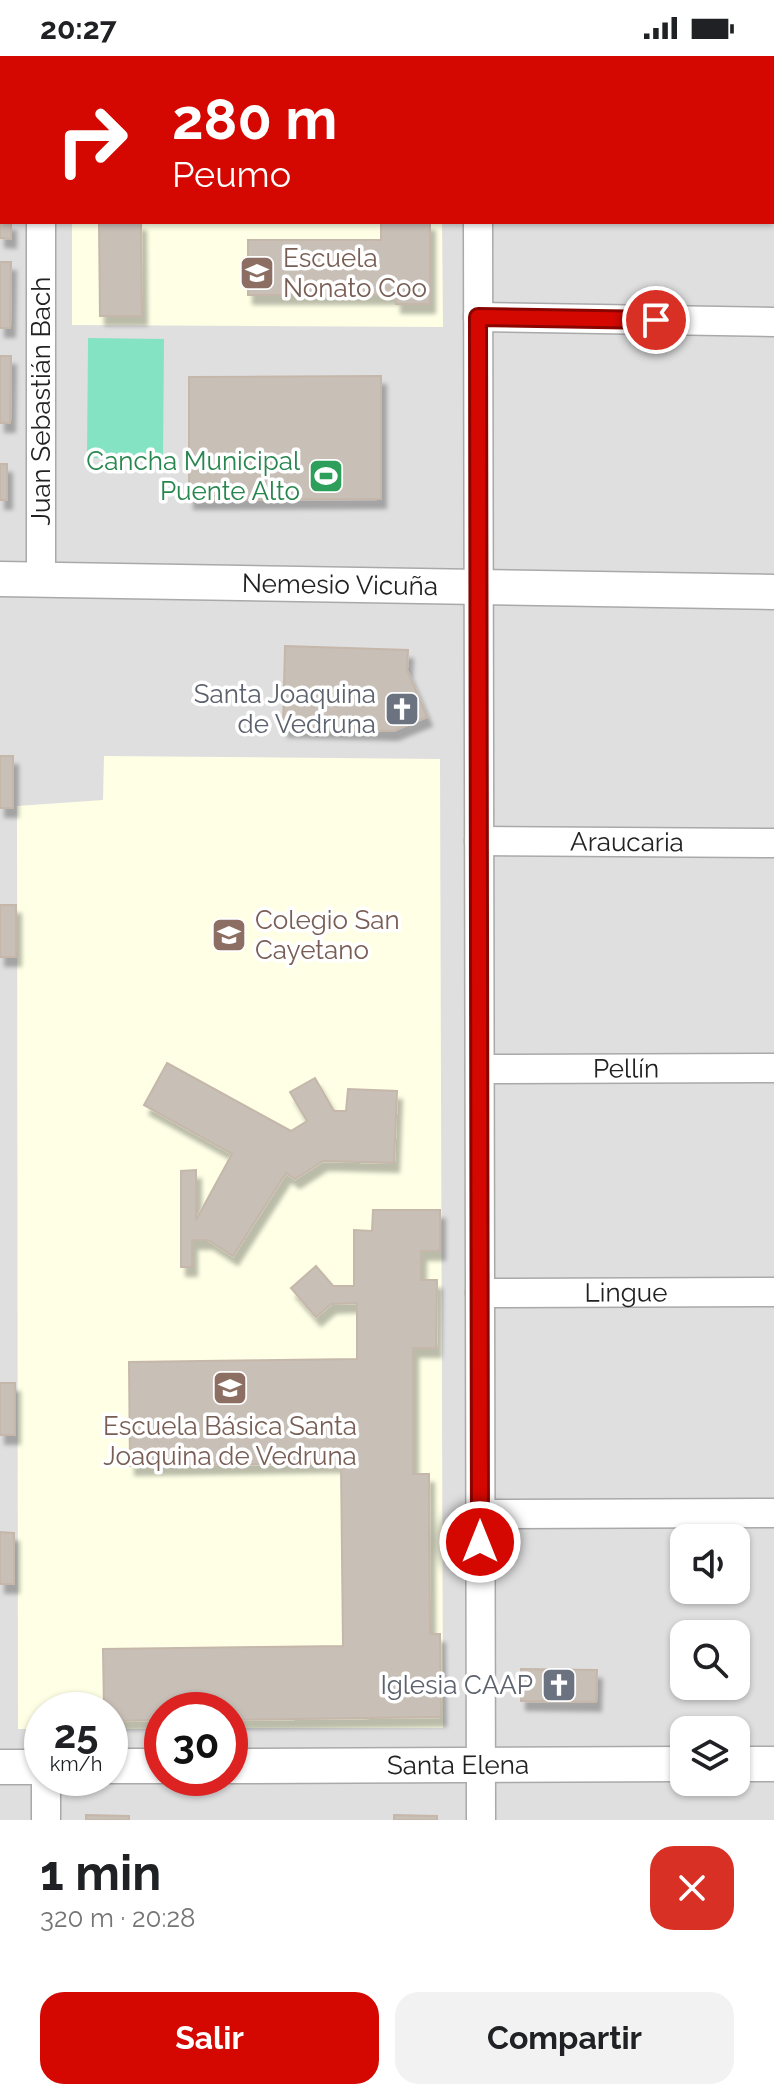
<!DOCTYPE html>
<html lang="es">
<meta charset="utf-8">
<style>
body{margin:0;font-family:Raleway,sans-serif;background:#f2f2f2;color:#202124;height:100vh;display:flex;flex-direction:column;font-size:30px;white-space:nowrap}
*{box-sizing:border-box;margin:0}
p{font-size:26px;color:#757577}
.icon{flex:none;width:44px;height:44px;fill:none;stroke:currentColor;stroke-width:2;stroke-linecap:round;stroke-linejoin:round}
.map{position:relative;height:1764px;overflow:hidden}
.side{display:flex;flex-direction:column;background:#fff;flex:1}
.side>*{flex:none}
.guide{position:absolute;left:0px;top:0px;width:774px;height:168px;box-shadow:0 2px 6px #0004;background:#d40800;color:#fff;overflow:hidden}
.controls{position:absolute;left:670px;top:1468px;display:grid;gap:16px}
.controls a{display:grid;place-items:center;width:80px;height:80px;border-radius:16px;background:#fff;box-shadow:0 2px 6px #0004;font-size:40px}
.speed{position:absolute;left:24px;top:1636px;display:flex;gap:16px;font-size:40px;font-weight:700;text-align:center}
.speed>*{display:grid;place-content:center;width:104px;height:104px;border-radius:50%;background:#fff;box-shadow:0 2px 6px #0004;line-height:1}
.speed small{font-size:20px;font-weight:400}
.speed .limit{border:12px solid #d22;background:#fff;color:#111}
.pin{position:absolute;display:grid;place-items:center;width:68px;height:68px;color:#fff;margin:-34px;border:4px solid #fff;border-radius:50%;box-shadow:0 2px 8px #0007}
.me{position:absolute;width:88px;margin:-44px;rotate:0deg;stroke-linejoin:round;filter:drop-shadow(0 0 6px #0008)}
.turn{display:flex;align-items:center;gap:28px;height:168px;padding:0 40px;font-size:36px}
.turn .icon{width:104px;height:104px;stroke-width:2.5}
.turn b{display:block;font-size:56px;line-height:68px}
.round{display:grid;place-items:center;flex:none;width:84px;height:84px;border-radius:24px;background:#f2f2f2}
.summary{display:flex;align-items:center;justify-content:space-between;height:136px;padding:0 40px}
h1{font-size:48px;font-weight:700;line-height:60px}
.button{display:flex;gap:16px;margin-top:auto;padding:16px 40px}
.button a{flex:1;height:92px;border-radius:24px;background:#d40800;color:#fff;font-size:32px;font-weight:700;line-height:92px;text-align:center}
.button a+a{background:#f2f2f2;color:#202124}
.status{display:flex;justify-content:space-between;align-items:center;height:56px;padding:0 40px;background:#fff;direction:ltr}
.status svg{height:22px;fill:currentColor}
.map>svg:first-child{display:block}
.residential{fill:#e0dfdf;fill-rule:evenodd}
.education{fill:#feffe5}
.pitch{fill:#84e3c2}
.building{fill:#c8bfb7;stroke:#c5b7aa;stroke-width:2;filter:url(#shadow)}
.lines{fill:none;stroke-linecap:round;stroke-linejoin:round}
.minor-casing{stroke:#a9a9a9;stroke-width:31}
.tertiary-casing{stroke:#a9a9a9;stroke-width:37}
.minor{stroke:#fff;stroke-width:28}
.tertiary{stroke:#fff;stroke-width:34}
.route-casing{stroke:#8a0500;stroke-width:20}
.route{stroke:#d40800;stroke-width:14}
.labels{text-anchor:middle;dominant-baseline:central;stroke-width:7;stroke-linejoin:round;paint-order:stroke}
.education-label{font-size:26px;fill:#785e54;stroke:#fff;text-anchor:start}
.street-label{font-size:26px;fill:#222;stroke:#fff}
.leisure-label{font-size:26px;fill:#27864d;stroke:#fff;text-anchor:end}
.worship-label{font-size:26px;fill:#5b616d;stroke:#fff;text-anchor:end}
</style>
<div class="status"><b>20:27</b><svg viewBox="0 0 49 12"><path d="M0 12V9h3v3zM5 12V6h3v6zM10 12V3h3v9zM15 12V0h3v12zM26 1h20v11H26zM47 4h2v5h-2z"/></svg></div>
<div class="map">
<svg width="774" height="1764" viewBox="0 0 774 1764">
<defs>
<filter id="shadow"><feDropShadow dx="5" dy="9" stdDeviation="2" flood-color="#0004"/></filter>
</defs>
<rect width="100%" height="100%" fill="#f2efe8"/>
<path class="residential" d="M0,0H774V1764H0ZM2,2H772V166H2ZM684,1482H736V1534H684ZM684,1578H736V1630H684ZM42,1654H110V1722H42ZM162,1654H230V1722H162ZM684,1674H736V1726H684Z"/>
<path class="education" d="M72,166H442L443,271L72,269Z
M104,700L440,703L443,1672H230V1654H162V1673H110V1654H42V1673H18L17,750L103,744Z"/>
<path class="pitch" d="M88,282L164,283L163,403L87,402Z"/>
<path class="building" d="M0,116L2,166H11V183L0,182Z
M99,166H141L142,260H100Z
M381,166H430V248H396V239H248V184H381Z
M0,206H11L10,272H0Z
M0,300H11L10,367H0Z
M381,320V443L189,444V321Z
M0,408H7V444H0Z
M285,590L408,594L407,614L427,661L393,675L283,672Z
M0,700H13V752H0Z
M0,849H16V901H0Z
M167,1007L291,1075L307,1065L290,1036L315,1022L334,1055H346L348,1033L397,1035L394,1107L323,1105L295,1123L286,1117L233,1200L208,1184H192V1211H181V1115L196,1114V1164L232,1098L144,1049Z
M373,1154H440V1195H421V1224H437L436,1292H413V1418H429L430,1578H440L441,1661L230,1664V1654H162V1664L110,1665V1654H104L103,1593L343,1590L341,1407L130,1410L129,1306L357,1303V1247L331,1248L316,1261L291,1232L316,1210L333,1230H354V1174L372,1175Z
M0,1327H15V1379H0Z
M0,1476L14,1477V1528H0Z
M521,1613L597,1614L596,1646L521,1645Z
M86,1759L129,1760V1764H86Z
M394,1759L437,1760V1764H394Z"/>
<g class="lines">
<g class="minor-casing">
<g id="minor">
<path d="M0,2H2"/>
<path d="M41,2V0"/>
<path d="M159,2L478,1"/>
<path d="M772,31H774"/>
<path d="M478,166L481,1764"/>
<path d="M478,261L774,266"/>
<path d="M41,523V166"/>
<path id="s1" d="M479,785L774,787"/>
<path id="s2" d="M480,1013L774,1012"/>
<path id="s3" d="M480,1237L774,1236"/>
<path d="M480,1458L774,1457"/>
<path d="M46,1764V1722"/>
</g>
</g>
<g class="tertiary-casing">
<g id="tertiary">
<path id="s4" d="M0,523L774,536"/>
<path d="M736,1708H774"/>
<path d="M110,1710H162"/>
<path id="s5" d="M230,1710L684,1708"/>
<path d="M0,1711H42"/>
</g>
</g>
<use href="#minor" class="minor"/>
<use href="#tertiary" class="tertiary"/>
</g>
<g class="lines">
<g class="route-casing">
<path id="route" d="M480,1486L478,261L656,264"/>
</g>
<use href="#route" class="route"/>
</g>
<defs>
<g id="school-square" transform="scale(1.8)"><rect x="-9" y="-9" width="18" height="18" rx="4" fill="#8d6e63" stroke="#fff"/><path d="M0-5L7-2L0 1L-7-2ZM-4 1L0 2.5L4 1V4Q0 6-4 4Z" fill="#fff"/></g>
<g id="stadium-square" transform="scale(1.8)"><rect x="-9" y="-9" width="18" height="18" rx="4" fill="#2e9e5b" stroke="#fff"/><path d="M0-5a6.5 5 0 1 0 0 10a6.5 5 0 1 0 0-10ZM-3.5-1.8h7v3.6h-7Z" fill="#fff"/></g>
<g id="church-square" transform="scale(1.8)"><rect x="-9" y="-9" width="18" height="18" rx="4" fill="#6b7280" stroke="#fff"/><path d="M-1.2-6h2.4v3.5h3.3v2.4h-3.3V6h-2.4V-.1h-3.3v-2.4h3.3Z" fill="#fff"/></g>
</defs>
<g fill-rule="evenodd">
<use href="#school-square" x="257" y="217"/>
<use href="#stadium-square" x="326" y="420"/>
<use href="#church-square" x="402" y="653"/>
<use href="#school-square" x="229" y="879"/>
<use href="#school-square" x="230" y="1332"/>
<use href="#church-square" x="559" y="1629"/>
</g>
<g class="labels">
<g class="education-label">
<text x="283" y="202">Escuela<tspan x="283" dy="30">Nonato Coo</tspan></text>
<text x="255" y="864">Colegio San<tspan x="255" dy="30">Cayetano</tspan></text>
<text x="230" y="1370" text-anchor="middle">Escuela Básica Santa<tspan x="230" dy="30">Joaquina de Vedruna</tspan></text>
</g>
<g class="street-label">
<text transform="translate(41 345) rotate(-90)">Juan Sebastián Bach</text>
<text stroke="none"><textPath href="#s4" startOffset="340">Nemesio Vicuña</textPath></text>
<text stroke="none"><textPath href="#s1" startOffset="148">Araucaria</textPath></text>
<text stroke="none"><textPath href="#s2" startOffset="146">Pellín</textPath></text>
<text stroke="none"><textPath href="#s3" startOffset="146">Lingue</textPath></text>
<text stroke="none"><textPath href="#s5" startOffset="228">Santa Elena</textPath></text>
</g>
<g class="leisure-label">
<text x="300" y="405">Cancha Municipal<tspan x="300" dy="30">Puente Alto</tspan></text>
</g>
<g class="worship-label">
<text x="376" y="638">Santa Joaquina<tspan x="376" dy="30">de Vedruna</tspan></text>
<text x="533" y="1629">Iglesia CAAP</text>
</g>
</g>
</svg>
<div class="controls">
<a><svg class="icon" aria-label="sound" viewBox="0 0 24 24"><path d="M4 9h4l5-4v14l-5-4H4zM17 9q2 3 0 6"/></svg></a>
<a><svg class="icon" aria-label="search" viewBox="0 0 24 24"><circle cx="10" cy="10" r="6"/><path d="M15 15l6 6"/></svg></a>
<a><svg class="icon" aria-label="layers" viewBox="0 0 24 24"><path d="M12 4l9 5-9 5-9-5zM3 14l9 5 9-5"/></svg></a>
</div>
<div class="speed"><div>25<small>km/h</small></div><div class="limit">30</div></div>
<div class="pin" style="left:656px;top:264px;background:#d93025"><svg class="icon" aria-label="arrive" viewBox="0 0 24 24"><path d="M6 21V4h12l-3 4 3 4H6"/></svg></div>
<svg class="me" style="left:480px;top:1486px" viewBox="-20 -20 40 40"><circle r="17" fill="#d40800" stroke="#fff" stroke-width="3"/><path d="M0-11L8 9 0 5-8 9z" fill="#fff"/></svg>
<div class="guide">
<div class="turn"><svg class="icon" aria-label="right" viewBox="0 0 24 24"><path d="M7 20v-9h11M14 6l5 5-5 5"/></svg><div><b>280 m</b>Peumo</div></div>
</div>
</div>
<section class="side">
<div class="summary"><div><h1>1 min</h1><p>320 m · 20:28</p></div><a class="round" style="background:#d93025;color:#fff"><svg class="icon" aria-label="close" viewBox="0 0 24 24"><path d="M6 6l12 12M18 6L6 18"/></svg></a></div>
<div class="button"><a>Salir</a><a>Compartir</a></div>
</section>
